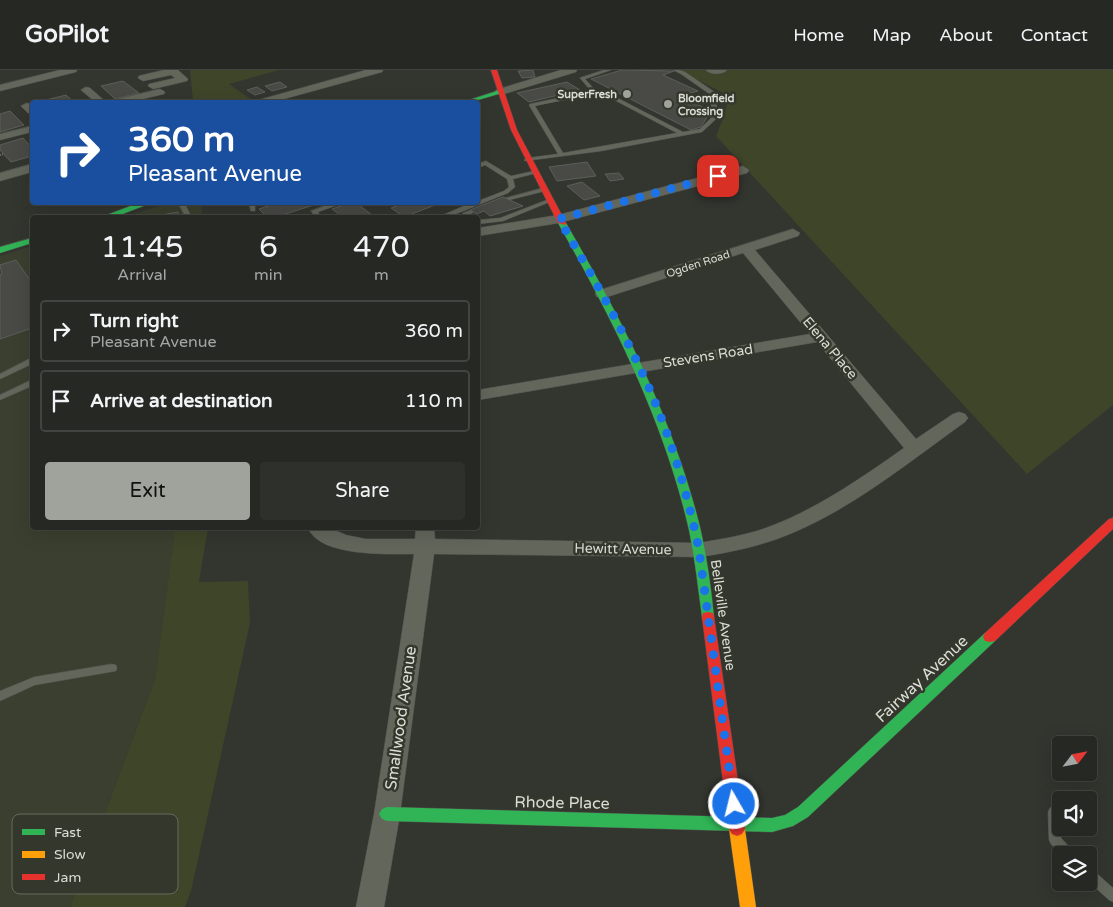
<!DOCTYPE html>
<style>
body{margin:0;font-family:"Varela Round",sans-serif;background:#2e302b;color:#f1f3f6;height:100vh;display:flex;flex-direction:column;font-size:19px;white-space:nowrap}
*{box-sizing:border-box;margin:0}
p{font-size:16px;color:#a4a6a6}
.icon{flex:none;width:28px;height:28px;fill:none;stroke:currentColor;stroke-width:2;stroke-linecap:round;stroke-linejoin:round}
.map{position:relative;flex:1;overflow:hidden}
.sheet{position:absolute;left:30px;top:145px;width:450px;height:315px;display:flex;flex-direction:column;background:#262823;border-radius:5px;box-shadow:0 5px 20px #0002,0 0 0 1px #424441}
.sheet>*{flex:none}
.top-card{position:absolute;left:30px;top:30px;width:450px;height:105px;border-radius:5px;box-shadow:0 5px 20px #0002,0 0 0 1px #424441;background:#1a4fa0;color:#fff;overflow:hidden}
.needle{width:32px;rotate:58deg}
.tools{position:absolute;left:1052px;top:666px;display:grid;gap:10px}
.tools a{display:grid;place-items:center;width:45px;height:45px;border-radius:5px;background:#262823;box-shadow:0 5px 20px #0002,0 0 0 1px #424441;font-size:25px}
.pin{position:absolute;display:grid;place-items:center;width:42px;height:42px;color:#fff;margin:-21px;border-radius:10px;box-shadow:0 2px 8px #0006}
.me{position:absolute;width:55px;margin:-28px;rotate:352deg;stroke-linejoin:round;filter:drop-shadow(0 0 4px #0008)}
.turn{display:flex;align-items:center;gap:18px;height:105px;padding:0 15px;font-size:22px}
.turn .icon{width:65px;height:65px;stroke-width:2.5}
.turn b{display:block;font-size:35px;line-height:42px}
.eta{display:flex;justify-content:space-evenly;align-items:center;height:85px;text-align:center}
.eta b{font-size:30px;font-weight:600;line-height:35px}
.cta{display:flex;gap:10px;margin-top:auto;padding:10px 15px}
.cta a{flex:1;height:58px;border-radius:5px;background:#a0a29c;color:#111;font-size:20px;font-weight:600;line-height:58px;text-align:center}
.cta a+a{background:#2e302b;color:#f1f3f6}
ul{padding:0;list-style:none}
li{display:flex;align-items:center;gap:15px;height:62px;margin:0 10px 8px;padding:0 5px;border:2px solid #424441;border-radius:5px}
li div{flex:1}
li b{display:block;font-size:19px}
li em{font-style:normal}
header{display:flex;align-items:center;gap:30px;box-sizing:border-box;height:70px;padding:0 25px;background:#262823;border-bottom:1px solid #424441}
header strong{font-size:24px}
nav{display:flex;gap:28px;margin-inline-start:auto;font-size:18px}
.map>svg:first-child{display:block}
.built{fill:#3b3f2f}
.green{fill:#3e4529}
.building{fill:#494a45;stroke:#5c5e59}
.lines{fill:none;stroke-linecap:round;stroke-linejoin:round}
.lane-casing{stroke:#51524e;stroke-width:1}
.street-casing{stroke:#51524e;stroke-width:1}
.fast-casing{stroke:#51524e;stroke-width:1}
.slow-casing{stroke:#51524e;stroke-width:1}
.jam-casing{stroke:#51524e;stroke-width:1}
.path{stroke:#6a6c65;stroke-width:2;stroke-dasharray:1 1;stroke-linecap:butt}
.lane{fill:#63665b;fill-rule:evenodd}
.street{fill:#63665b;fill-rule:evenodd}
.fast{fill:#30b455;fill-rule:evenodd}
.slow{fill:#ff9f0a;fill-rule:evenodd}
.jam{fill:#e5322d;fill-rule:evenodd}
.route{stroke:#1a73e8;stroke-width:9;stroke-dasharray:0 16.2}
.poi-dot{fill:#a0a29c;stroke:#34382c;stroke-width:2}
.labels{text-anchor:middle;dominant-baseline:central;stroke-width:5;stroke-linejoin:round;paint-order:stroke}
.far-poi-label{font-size:11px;font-weight:bold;fill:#dbddd6;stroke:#34382c;text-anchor:end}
.far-street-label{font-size:11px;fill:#dbddd6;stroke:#34382c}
.street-label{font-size:14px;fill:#dbddd6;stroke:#34382c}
.near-street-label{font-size:16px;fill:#dbddd6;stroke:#34382c}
.key{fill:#34382c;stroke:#666a5f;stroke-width:1}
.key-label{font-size:14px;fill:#dbddd6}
</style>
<header>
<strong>GoPilot</strong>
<nav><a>Home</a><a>Map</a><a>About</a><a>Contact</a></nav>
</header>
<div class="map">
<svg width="1113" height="837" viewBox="0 0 1113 837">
<rect width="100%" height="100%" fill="#33352f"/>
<path class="built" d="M169,133H201L202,147L121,148Z
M32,176V458H175L155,609L70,837H0V186Z"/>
<path class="green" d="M190,0H279L229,14L255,32H193Z
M678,0H1113V335L1027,404L716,66L724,46L729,26Z
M175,458H208L199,512L248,511L250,553L191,821L185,837H70L155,609Z"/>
<path class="building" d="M533,0L535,7L522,8L518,1Z
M622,0L674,1L663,5L698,21L680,26L711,41L701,57L691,60L591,9Z
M123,11L139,23L115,29L101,16Z
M280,12L287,17L272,21L265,16Z
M567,12L580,20L529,32L517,23Z
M257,17L265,22L255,25L247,20Z
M66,25L74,32L42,31Z
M10,41L24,55L0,62V44Z
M23,68L32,78V86L11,92L0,80V75Z
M587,92L596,106L557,111L549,97Z
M619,103L624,109L610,111L605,104Z
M582,112L600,126L584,130L567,116Z
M503,127L523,136L490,146L484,141L477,144L470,140Z
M280,132H323L273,148H268L259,139Z
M352,132H355L376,148H344L332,139Z
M407,132H443L404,147L391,138Z
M178,142L179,147L177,148H145Z
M16,190L32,213V258L0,269V205L2,204L0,195Z"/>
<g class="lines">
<g class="lane-casing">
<path id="lane" d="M604,0H611L585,9L596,21L606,22L683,62L700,59L711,48V25L681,4L673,0H679L685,2L716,23L717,48L702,62L601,81L525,91L524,90L527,88L558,84L529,35L530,34L591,21L580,8ZM594,24H603L677,63L563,83L535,36Z
M486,91L511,106L534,101L537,103L513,109L515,117L508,123L446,148H436L473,132H478V131L504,121L509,117L507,109L485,95L478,98V94Z
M543,118L546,120L545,121L509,130L506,128Z
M547,130L552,131L503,151L478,154V150L500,148Z
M178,132H184L192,148H186Z
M249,132H255V141H251Z
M335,132H346L318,142L322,148H316L311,141Z
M471,140L474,142L468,145V148H462L463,143Z
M29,289H32V294L0,309V304Z
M29,311H32V316L0,330V325Z
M112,594L116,595L117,598L116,601L35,615L0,631V621L34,607Z
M1054,736L1058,738L1060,742L1061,768L1073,781L1075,785H1061L1051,774L1049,770L1048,742L1050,738Z
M1089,798L1093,800L1113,818V832L1109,830L1089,812Z"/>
</g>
<g class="street-casing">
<path id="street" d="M60,0H77L76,2L0,21V15Z
M164,0H178L188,9L187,11L153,19L148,16L149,14L175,8L171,5L143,11L138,8L139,6Z
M366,0H383L382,2L273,32H258L259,30Z
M561,0H577L576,2L504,24H496L495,22L496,20Z
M706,0H727C723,5 710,5 706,0Z
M86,17L90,18L106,32H95L81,20Z
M160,19L165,22L164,24L130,32H113L114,30Z
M27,33L32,35V44L28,43L21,36Z
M32,56V62L0,70V64Z
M32,94V102L0,111V103Z
M743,96L749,100L747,103L559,153L478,166V158L558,145Z
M793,159L800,163L798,166L755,180L916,369L953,344L959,342L965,344L968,348L965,352C906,394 846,444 777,469C751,478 726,483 699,487L434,484L400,744L384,837H356L374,744L414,484C387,484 320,487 308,458H330L346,465L366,469H415L416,458H434L435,469L699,473C721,469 742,466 763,459C814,441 860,409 904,378L817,272L478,330V320L810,264L743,183L607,227H597L595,224L597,221Z"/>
</g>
<g class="fast-casing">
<path id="fast" d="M500,20L502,21V23L471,32H463Z
M141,132H154L112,148H99Z
M559,151L566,153C622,250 673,348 700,457C707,487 711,517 714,547L713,551L708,552L703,551L702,547C698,518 695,489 689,460C664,351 613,250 558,153Z
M32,168V173L0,183V177Z
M990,562L995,563L997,567L995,571L808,747L793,756L772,762L387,751L382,749L379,744L382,739L387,737L772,748L785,745L798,737L985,563Z"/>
</g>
<g class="slow-casing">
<path id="slow" d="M737,752L742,754L745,759L756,837H740L729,759L732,754Z"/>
</g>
<g class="jam-casing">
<path id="jam" d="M491,0H497L517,60L566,153L565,155L558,153L511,60Z
M1113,448V459L995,571L990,572L985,571L983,567L985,563L1109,449Z
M708,542L713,543L714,547L745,759L742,764L737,766L732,764L729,759L702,547L703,543Z"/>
</g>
<path class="path" d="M0,85L4,84"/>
<use href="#lane" class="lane"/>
<use href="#street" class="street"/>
<use href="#fast" class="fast"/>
<use href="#slow" class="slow"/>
<use href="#jam" class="jam"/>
</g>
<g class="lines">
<path class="route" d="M718,106L559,149C587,197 615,245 639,296C666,352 687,419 699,480L734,734"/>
</g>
<g class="poi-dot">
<circle cx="627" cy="24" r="5"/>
<circle cx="668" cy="34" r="5"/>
</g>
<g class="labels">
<g class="far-poi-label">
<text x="617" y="24">SuperFresh</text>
<text x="678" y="28" text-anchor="start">Bloomfield<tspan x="678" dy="13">Crossing</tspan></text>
</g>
<g class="far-street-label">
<text transform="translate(698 194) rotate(-18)">Ogden Road</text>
</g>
<g class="street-label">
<text transform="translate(830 278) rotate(50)">Elena Place</text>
<text transform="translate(708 286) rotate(-9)">Stevens Road</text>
<text transform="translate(623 479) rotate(1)">Hewitt Avenue</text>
<text transform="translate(723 545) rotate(82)">Belleville Avenue</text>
</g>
<g class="near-street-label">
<text transform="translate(922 609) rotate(-43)">Fairway Avenue</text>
<text transform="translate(401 648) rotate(-82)">Smallwood Avenue</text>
<text transform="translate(562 733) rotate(1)">Rhode Place</text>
</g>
</g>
<rect x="12" y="744" width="166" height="80" rx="8" class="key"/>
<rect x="22" y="759" width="23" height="6" fill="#30b455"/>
<rect x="22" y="781" width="23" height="7" fill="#ff9f0a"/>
<rect x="22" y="804" width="23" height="6" fill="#e5322d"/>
<g class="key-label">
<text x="54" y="767">Fast</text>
<text x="54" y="789">Slow</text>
<text x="54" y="812">Jam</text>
</g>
</svg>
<div class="tools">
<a><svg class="needle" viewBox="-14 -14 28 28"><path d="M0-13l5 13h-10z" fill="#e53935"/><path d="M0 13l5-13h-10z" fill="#a4a6a6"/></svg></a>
<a><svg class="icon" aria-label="sound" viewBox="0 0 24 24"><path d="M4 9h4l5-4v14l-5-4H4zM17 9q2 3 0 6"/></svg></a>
<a><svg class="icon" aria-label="layers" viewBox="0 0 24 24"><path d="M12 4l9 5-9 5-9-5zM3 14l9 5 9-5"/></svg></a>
</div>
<div class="pin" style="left:718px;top:106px;background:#d93025"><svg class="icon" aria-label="arrive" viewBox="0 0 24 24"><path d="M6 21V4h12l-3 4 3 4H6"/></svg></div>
<svg class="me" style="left:734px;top:734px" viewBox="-20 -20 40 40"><circle r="17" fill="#1a73e8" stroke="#fff" stroke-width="3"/><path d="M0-11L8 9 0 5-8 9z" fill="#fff"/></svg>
<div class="top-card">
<div class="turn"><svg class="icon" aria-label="right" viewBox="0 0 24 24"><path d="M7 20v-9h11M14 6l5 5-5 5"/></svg><div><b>360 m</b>Pleasant Avenue</div></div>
</div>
<section class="sheet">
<div class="eta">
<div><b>11:45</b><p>Arrival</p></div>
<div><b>6</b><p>min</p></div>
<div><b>470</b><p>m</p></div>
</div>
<ul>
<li><svg class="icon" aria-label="right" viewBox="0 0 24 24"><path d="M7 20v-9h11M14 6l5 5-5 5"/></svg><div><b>Turn right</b><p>Pleasant Avenue</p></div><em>360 m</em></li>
<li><svg class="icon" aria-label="arrive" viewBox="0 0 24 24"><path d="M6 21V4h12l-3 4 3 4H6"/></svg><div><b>Arrive at destination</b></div><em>110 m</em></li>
</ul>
<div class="cta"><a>Exit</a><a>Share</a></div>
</section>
</div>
